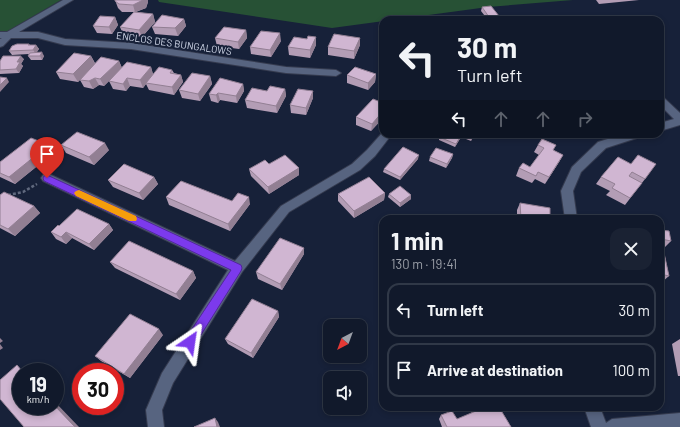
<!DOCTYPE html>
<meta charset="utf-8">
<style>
body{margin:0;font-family:Barlow,sans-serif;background:#1a2233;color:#f1f3f6;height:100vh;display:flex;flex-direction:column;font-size:15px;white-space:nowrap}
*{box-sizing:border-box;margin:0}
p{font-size:13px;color:#9ca0a9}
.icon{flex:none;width:22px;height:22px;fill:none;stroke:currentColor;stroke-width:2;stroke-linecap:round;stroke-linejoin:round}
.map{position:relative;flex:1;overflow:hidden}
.panel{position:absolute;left:379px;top:215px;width:285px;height:196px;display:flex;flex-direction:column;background:#11192b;border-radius:12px;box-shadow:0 2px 6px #0003,0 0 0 1px #303847}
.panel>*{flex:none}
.top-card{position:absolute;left:379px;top:16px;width:285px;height:122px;border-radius:12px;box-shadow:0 2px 6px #0003,0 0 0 1px #303847;background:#11192b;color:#f1f3f6;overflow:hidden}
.needle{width:26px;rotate:221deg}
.controls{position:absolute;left:323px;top:319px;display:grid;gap:8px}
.controls a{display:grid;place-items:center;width:44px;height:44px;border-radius:8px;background:#11192b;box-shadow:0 2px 6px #0003,0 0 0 1px #303847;font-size:20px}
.speed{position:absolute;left:12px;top:363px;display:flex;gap:8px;font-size:20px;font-weight:700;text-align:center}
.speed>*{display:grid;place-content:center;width:52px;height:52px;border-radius:50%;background:#11192b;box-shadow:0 2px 6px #0003,0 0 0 1px #303847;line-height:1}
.speed small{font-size:10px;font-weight:400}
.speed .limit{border:6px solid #d22;background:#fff;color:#111}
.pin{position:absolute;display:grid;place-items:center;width:34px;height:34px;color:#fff;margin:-41px -17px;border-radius:50% 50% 50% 0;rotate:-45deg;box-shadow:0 0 4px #0007}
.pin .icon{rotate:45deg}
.me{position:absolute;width:44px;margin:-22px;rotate:32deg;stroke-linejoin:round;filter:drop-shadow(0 0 3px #0008)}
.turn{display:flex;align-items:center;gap:14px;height:84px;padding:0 12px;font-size:18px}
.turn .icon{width:52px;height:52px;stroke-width:2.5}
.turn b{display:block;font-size:28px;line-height:34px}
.lanes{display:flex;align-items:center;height:38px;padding:0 12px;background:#0003;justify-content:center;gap:20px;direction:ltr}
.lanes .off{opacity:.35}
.round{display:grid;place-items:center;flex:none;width:42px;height:42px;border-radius:12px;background:#1a2233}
.headline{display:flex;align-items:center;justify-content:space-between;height:68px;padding:0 12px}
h1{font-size:24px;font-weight:700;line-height:30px}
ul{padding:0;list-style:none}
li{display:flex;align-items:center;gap:12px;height:54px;margin:0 8px 6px;padding:0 4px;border:2px solid #303847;border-radius:12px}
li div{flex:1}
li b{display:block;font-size:15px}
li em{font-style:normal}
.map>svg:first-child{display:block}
.green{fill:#275135}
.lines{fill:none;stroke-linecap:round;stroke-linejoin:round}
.minor-casing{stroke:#353b4f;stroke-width:2}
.path{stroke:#60697e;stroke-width:2.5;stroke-dasharray:3 2;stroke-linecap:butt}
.minor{fill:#576480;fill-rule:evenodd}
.wall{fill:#b39db5}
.shaded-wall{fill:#927f93}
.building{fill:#d0b6d2;stroke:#927f93}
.route{fill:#7c3aed;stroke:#51269a}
.slow{fill:#f59e0b}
.labels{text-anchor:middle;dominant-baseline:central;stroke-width:4;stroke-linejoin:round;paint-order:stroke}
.far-street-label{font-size:10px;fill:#d0d7e8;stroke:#172139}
</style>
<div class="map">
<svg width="680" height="427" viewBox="0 0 680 427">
<rect width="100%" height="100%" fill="#172139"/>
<path class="green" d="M0,0H61L8,31H0Z
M158,0H573L488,7L332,28L159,2Z"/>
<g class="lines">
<g class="minor-casing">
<path id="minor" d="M63,0H73L19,32H38L65,39L131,43L286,67L336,70L341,73L336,76L286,73L131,49L65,45L38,38H11L3,46L0,47V39L2,38H0V32H7Z
M660,96L663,97L680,113V125L660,131V123L674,119L660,105Z
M383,132V134H392L375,156L360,170L289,212L242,272L173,383L162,410L164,427H148L146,410L162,373L228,270L43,181L41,178L43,175L47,174L51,175L235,261L281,206L352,164L367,150Z
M624,134H641L640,137L606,148L581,172L573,191L577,219H565L561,191L572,167L598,142Z
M584,407H600L606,423L612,419L680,413V427H591Z"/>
</g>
<path class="path" d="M8,195L23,192L37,184"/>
<use href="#minor" class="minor"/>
</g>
<path class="wall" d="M115,0H148V2L146,8L136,12L153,14L155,22L142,37L123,34L120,27L134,12H122L118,8Z
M596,0H639L599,4Z
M482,7L499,16L498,20H488L481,11Z
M115,17L118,25L112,34L97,33L93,26Z
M184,19L186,26L178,36L155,34L152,27Z
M246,30L247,38L239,49L217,46L215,38Z
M307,39L316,45L310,58L289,55L288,47Z
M281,41L271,57L251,54L250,47Z
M29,44L30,45H36L39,49L36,52L44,56L42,60H31L28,56L29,54L12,55L9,51Z
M360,45L354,59L328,55V47Z
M91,56L95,63L119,61L122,68L151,67L153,74L172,70L174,73L181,75L183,82L174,95L149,90L146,84L143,88L130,86L126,91L113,89L109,81L112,78L104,86L99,85L93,89L84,87L80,80L78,82L60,79L56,72Z
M24,59L21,64L23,66L19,73L0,74V61Z
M376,74L375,82L368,90L347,83V75Z
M210,76L212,84L200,101L182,98L179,90Z
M243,84L244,91L237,103L220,100L218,103L211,101L209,94Z
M285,89L286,96L277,113L247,108L245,100L267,91Z
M313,91V98L306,115L291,113L290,105Z
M383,103V118L371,131L356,125V117Z
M441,134H475L471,141L461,137L455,147L439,140V137Z
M61,145L109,150L94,165L66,153Z
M538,145H556L553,150L563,155L559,162L545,184L535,179L532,183L516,176L519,168L530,167L539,155L534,152Z
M49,150L43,155L46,159L15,184L0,177V162Z
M453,154L452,158L446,168L429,161L430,157Z
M618,157L645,179L625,205L606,195L610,191L596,184L601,177Z
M418,159L400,180L383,172L384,169Z
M269,164L299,175L269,194L251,176L249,169Z
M154,177L158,184L143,200L113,187L108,180Z
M385,193L384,200L354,218L338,201V194Z
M389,194L411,195V199L400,207L388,197Z
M0,195L34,206L40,213L15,236L0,228Z
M166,197L232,201L250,204L230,231L169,205Z
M520,203L550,219H517V210Z
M109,224L113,230L94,250L72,238L66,244L56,239L51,232Z
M660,230L671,241L664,248L663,247L669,276L662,282H660Z
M304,248V254L282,290L258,279L256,272Z
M110,262L193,271L196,278L180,300L115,268Z
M278,311L279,317L253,358L228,344L225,339Z
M163,335L130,378L101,361L95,356Z
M680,339V376H678L672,344Z
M468,407H499L511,427H442L439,419L441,415L457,419L472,413Z"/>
<path class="shaded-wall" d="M143,0H148V2L146,8L135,12L133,5Z
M153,14L155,22L142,37L139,30Z
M499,16L498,20H488L489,17Z
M115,17L118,25L112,34L109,27Z
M184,19L186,26L178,36L175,28Z
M246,30L247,38L239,49L238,42Z
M280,33L281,41L271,57L270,50Z
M316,37V45L310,58V50Z
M360,38V45L354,59V51Z
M36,45L39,49L36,54L33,50Z
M42,52L44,56L42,60L40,56Z
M21,56L24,59L21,64L23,66L19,73L16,69L17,62Z
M91,56L95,64L78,82L73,74Z
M119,61L122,68L104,86L100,79Z
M151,67L153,75L146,83V84L143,88L140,80Z
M376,74L375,82L368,90V83Z
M181,75L183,82L174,95L172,87Z
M210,76L212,84L200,101L198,94Z
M7,78L9,82L0,92V85Z
M95,78L99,85L93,89L89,81Z
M127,78L130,86L126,91L123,84Z
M243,84L244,91L237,103L236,96Z
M285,89L286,96L277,113L276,106Z
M313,91V98L306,115V108Z
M218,93L220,100L218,103L216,95Z
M383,111V118L371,131L372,124Z
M462,134L461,137L455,147L456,144Z
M473,134H475L471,141Z
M44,143L49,150L43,155L46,159L15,184L9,177L36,150Z
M105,143L109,150L94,165L89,157Z
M453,154L452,158L446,168L447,164Z
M419,155L418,159L400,180V177Z
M563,155L559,162L545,184L549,177Z
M299,168V175L269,194L268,187Z
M154,177L158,184L143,200L139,193Z
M385,193L384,200L354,218V211Z
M411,195V199L400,207V203Z
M249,197L250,204L230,231L228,224Z
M34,206L40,213L15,236L8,229Z
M109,224L113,230L94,250L89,244Z
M66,232L72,238L66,244L61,237Z
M304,248V254L282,290L280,284Z
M193,271L196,278L180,300L176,294Z
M278,311L279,317L253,358L251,353Z
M159,329L163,335L130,378L124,374Z
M0,338L3,341L0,343Z
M0,344L3,348L0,350Z
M25,368L33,372H29Z
M55,402L79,427H75L55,406Z
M215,418L218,422L220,427H217Z"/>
<path class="building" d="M115,0H143L133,5L119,4L115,1Z
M491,6L499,16L489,17L482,7Z
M134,12L153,14L139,30L120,27Z
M162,15L184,19L175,28L152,27Z
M100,16L115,17L109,27L93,26Z
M557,18L567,20H556Z
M224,27L246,30L238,42L215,38Z
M261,31L280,33L270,50L250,47Z
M334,34L360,38L354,51L328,47Z
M308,36L316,37L310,50L288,47L294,37L307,39Z
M17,44H29L28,45H36L33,50L9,51L12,46Z
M42,52L40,56H28L30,53Z
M74,53L91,56L73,74L56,72Z
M3,56H21L17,62H20L16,69L0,70V61Z
M101,57L119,61L100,79L95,78L89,81L80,80Z
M127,62L151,67L140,80L127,78L123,84L109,81Z
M159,67L172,70L170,73L181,75L172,87L146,83Z
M355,67L376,74L368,83L347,75Z
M192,73L210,76L198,94L179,90Z
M0,77L7,78L0,85Z
M220,78L243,84L236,96L218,93L216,95L209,94Z
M270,86L285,89L276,106L245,100L252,88L267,91Z
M298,89L313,91L306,108L290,105Z
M373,99L383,103V111L372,124L356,117Z
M77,132L105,143L89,157L61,145Z
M441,134H462L456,144L439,137Z
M31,138L44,143L36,150L40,152L9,177L0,173V162Z
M542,139L556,145L553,150L563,155L549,177L538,172L536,176L519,168L523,163L530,167L544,148L538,145Z
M403,147L419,155L400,177L384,169Z
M436,148L453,154L447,164L430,157Z
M285,155L299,168L268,187L249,169L265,160L269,164Z
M638,155L656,164L645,179L632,172L629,176L642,183L630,198L612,188L615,184L601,177L618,157L631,164Z
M124,164L154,177L139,193L108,180Z
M369,177L385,193L354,211L338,194Z
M181,181L232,201L238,193L249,197L228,224L166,197Z
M400,186L411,195L400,203L389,194Z
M4,192L34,206L8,229L0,225V195Z
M520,203L550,208V219H521Z
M77,209L109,224L89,244L66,232L61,237L51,232L58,225L59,226Z
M660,230L669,231L671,241L661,239L669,276L660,274Z
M280,238L304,248L280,284L256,272Z
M129,241L193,271L176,294L110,262Z
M252,299L278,311L251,353L225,339Z
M130,314L159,329L124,374L95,356Z
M17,365L22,371L25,368L29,372H21V406H55L75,427H24L0,399V380Z
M474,407H499L511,427H447L441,415L452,411L457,419L476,411Z
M215,418L217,427H194Z"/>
<path class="route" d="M47,175L241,265L242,268L241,271L194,346L190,347L186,346L184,342L186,338L231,270L44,181L43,178L44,176Z"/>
<path class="slow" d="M79,190L136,216L137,219L136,221H129L76,196L74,193L76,191Z"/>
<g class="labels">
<g class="far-street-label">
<text transform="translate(174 43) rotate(8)">ENCLOS DES BUNGALOWS</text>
</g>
</g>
</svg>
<div class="controls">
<a><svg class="needle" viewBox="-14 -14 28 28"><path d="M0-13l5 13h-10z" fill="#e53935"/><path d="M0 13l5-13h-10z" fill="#9ca0a9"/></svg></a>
<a><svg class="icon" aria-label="sound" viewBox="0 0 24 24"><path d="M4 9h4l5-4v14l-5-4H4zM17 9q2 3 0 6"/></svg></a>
</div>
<div class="speed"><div>19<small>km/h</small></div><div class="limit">30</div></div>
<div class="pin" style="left:47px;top:178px;background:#d93025"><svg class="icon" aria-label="arrive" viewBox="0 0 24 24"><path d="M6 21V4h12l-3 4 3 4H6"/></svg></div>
<svg class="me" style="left:190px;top:342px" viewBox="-20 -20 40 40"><path d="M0-17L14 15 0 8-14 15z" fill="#7c3aed" stroke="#fff" stroke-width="4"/></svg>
<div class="top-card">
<div class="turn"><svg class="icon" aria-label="left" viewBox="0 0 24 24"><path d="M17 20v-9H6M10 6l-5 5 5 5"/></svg><div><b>30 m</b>Turn left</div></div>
<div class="lanes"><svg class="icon" aria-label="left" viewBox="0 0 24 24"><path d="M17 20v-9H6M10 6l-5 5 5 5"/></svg><svg class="icon off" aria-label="ahead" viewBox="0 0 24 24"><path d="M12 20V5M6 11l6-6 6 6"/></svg><svg class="icon off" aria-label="ahead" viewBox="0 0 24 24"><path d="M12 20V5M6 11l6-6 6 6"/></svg><svg class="icon off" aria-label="right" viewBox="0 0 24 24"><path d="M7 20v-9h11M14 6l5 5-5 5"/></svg></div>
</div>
<section class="panel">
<div class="headline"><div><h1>1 min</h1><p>130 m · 19:41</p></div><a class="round"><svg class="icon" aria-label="close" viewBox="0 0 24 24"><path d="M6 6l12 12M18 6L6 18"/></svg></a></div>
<ul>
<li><svg class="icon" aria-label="left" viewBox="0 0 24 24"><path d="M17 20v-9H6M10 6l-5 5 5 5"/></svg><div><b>Turn left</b></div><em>30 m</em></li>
<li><svg class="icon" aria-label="arrive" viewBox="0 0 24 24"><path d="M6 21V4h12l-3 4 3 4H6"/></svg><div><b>Arrive at destination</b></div><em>100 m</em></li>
</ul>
</section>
</div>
